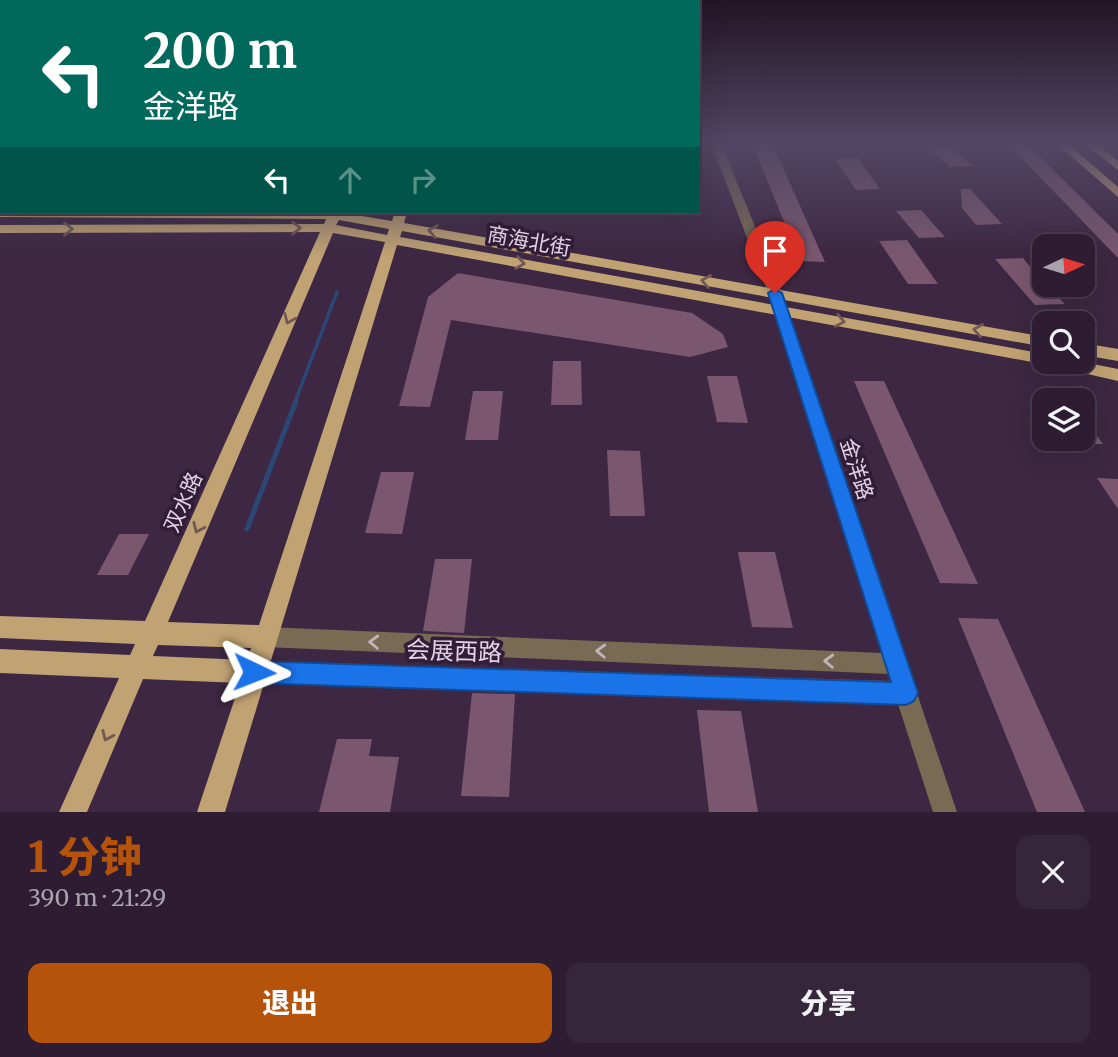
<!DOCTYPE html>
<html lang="zh">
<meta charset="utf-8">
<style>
body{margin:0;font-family:Merriweather,"Noto Sans SC",serif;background:#36263a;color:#f1f3f6;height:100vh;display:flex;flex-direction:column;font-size:26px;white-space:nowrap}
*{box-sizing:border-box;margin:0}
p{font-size:23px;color:#a7a2ac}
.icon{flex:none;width:38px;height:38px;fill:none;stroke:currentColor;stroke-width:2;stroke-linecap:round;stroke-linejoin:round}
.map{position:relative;height:812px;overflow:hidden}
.sheet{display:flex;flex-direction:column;background:#2e1d32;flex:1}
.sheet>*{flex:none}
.banner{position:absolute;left:0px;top:0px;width:700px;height:214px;box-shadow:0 7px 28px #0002,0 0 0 2px #493b4d;background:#00695c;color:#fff;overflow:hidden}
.needle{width:46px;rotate:86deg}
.controls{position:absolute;left:1032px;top:234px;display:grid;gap:14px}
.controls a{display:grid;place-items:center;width:63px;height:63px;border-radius:14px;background:#2e1d32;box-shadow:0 7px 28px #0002,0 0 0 2px #493b4d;font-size:35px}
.pin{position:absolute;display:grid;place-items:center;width:60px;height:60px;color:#fff;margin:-72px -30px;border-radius:50% 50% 50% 0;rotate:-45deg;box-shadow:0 0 7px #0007}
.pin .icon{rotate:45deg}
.me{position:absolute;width:77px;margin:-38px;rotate:92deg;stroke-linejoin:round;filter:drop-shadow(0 0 5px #0008)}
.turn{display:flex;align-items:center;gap:24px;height:147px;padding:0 28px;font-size:32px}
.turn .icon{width:91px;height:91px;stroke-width:2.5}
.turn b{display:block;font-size:49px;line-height:60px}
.lanes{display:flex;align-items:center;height:66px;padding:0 28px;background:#0003;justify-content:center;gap:35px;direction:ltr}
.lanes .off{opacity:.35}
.round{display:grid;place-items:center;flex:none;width:74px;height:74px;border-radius:14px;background:#36263a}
.summary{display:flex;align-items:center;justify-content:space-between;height:119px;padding:0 28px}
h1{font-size:42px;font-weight:800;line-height:52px;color:#b45309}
.cta{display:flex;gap:14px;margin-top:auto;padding:14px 28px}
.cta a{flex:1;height:80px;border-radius:14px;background:#b45309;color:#fff;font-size:28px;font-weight:800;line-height:80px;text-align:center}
.cta a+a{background:#36263a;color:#f1f3f6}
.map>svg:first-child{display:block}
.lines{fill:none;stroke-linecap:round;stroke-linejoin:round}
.stream-far1{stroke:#2b4875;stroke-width:3.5}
.stream{stroke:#2b4875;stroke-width:5}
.building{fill:#7a576f}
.minor{fill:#786a53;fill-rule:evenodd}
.major{fill:#c0a273;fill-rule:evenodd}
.oneway{stroke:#725953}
.oneway2{stroke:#c2b4ba}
.route{fill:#1a73e8;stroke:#114b97;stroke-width:2}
.labels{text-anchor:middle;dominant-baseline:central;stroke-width:7;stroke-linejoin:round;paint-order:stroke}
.street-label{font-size:21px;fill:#e2d4e6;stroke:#321d38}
.near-street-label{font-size:24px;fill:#e2d4e6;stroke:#321d38}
</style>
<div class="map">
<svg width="1118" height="812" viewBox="0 0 1118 812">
<rect width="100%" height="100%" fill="#3d2742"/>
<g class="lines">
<path class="stream-far1" d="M295,402L337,292"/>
<path class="stream" d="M247,529L296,401"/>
</g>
<path class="building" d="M752,143H772L825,262L800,261Z
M1007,143H1026L1118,234V258Z
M950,146L972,166L950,167L929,147Z
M858,158L880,189L856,190L835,159Z
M961,189H970L1002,224L976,225L962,208Z
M921,210L945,237L919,238L896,211Z
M907,240L938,284H908L879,241Z
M1023,258L1045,285L1065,304L1035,305L995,259Z
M458,273L692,313L723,334L728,347L690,357L451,320L430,407L399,406L428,297Z
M553,361H581L582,405H551Z
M707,376H737L748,423L717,422Z
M854,381H884L978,584L940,583Z
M473,391H503L498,440H465Z
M1083,417L1103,444H1083Z
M607,450L640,451L645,516H610Z
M381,472H414L402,534L365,533Z
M1097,478L1118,479V509Z
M119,534H149L128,575H97Z
M738,552H775L793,628L752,627Z
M435,559H472L464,633L423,631Z
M958,618L998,619L1085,812H1037Z
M472,693L515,694L509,797L461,796Z
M697,710L741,711L758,812H709Z
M337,739H372L369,756L399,757L390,812H319Z"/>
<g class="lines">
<path class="minor" d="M711,143H721L782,293L957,812H933L898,704L254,683L246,680L243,672L246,664L254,661L891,681L889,674L265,647L258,644L255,637L258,630L265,627L882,653L768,293Z
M0,148H2L0,155Z
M0,200H2L0,207Z"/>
<path class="major" d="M1056,143H1067L1118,187V197Z
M1084,143H1096L1118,161V170Z
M0,209L2,212H338L392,221L395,212H407L404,223L1045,337V347L402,231L400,237L1045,354V362H1083L1118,369V381L1048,365L397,245L225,812H197L240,683L143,679L87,812H59L119,678L0,673V649L130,655L135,644L0,638V616L145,621L320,232L0,233V225L324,224L326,219L0,217ZM339,220L389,229L387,235L336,225ZM333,233L385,242L259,625L168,622ZM158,645L251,648L247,660L153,656Z
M1083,343L1118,349V361L1083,355Z"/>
</g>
<defs><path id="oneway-chevron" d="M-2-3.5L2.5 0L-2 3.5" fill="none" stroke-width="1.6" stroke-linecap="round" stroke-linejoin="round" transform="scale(1.75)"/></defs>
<g class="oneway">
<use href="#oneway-chevron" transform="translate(296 228)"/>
<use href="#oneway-chevron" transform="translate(68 229)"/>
<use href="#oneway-chevron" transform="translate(433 231) rotate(-170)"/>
<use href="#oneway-chevron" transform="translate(520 263) rotate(10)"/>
<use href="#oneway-chevron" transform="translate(706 281) rotate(-170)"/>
<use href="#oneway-chevron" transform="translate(289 319) rotate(114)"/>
<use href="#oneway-chevron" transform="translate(840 321) rotate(11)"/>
<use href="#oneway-chevron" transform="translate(978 330) rotate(-170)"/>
<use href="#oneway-chevron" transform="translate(198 528) rotate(114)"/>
<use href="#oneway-chevron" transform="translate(107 736) rotate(114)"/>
</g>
<g class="oneway2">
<use href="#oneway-chevron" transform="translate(374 642) rotate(-178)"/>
<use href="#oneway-chevron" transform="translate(601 651) rotate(-178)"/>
<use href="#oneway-chevron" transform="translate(829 661) rotate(-178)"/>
</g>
<linearGradient id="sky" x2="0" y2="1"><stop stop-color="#221524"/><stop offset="0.56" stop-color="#514765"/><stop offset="1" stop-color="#514765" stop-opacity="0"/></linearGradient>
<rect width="1118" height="257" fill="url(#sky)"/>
<path class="route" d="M775,289L782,293L918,693L914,701L906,705L254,683L247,680L243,672L247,664L254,661L891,682L768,293Z"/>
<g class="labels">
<g class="street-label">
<text transform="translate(529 241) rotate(10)">商海北街</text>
<text transform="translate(857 469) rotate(72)">金洋路</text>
<text transform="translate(183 502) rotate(-66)">双水路</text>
</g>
<g class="near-street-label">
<text transform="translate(454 651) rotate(2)">会展西路</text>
</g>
</g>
</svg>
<div class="controls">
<a><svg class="needle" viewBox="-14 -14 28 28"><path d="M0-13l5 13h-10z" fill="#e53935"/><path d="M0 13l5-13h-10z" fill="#a7a2ac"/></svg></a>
<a><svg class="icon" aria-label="search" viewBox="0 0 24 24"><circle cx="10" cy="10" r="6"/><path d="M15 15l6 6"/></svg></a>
<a><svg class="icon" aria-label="layers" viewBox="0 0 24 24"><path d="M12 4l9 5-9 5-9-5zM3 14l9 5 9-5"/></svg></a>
</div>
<div class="pin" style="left:775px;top:293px;background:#d93025"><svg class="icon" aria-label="arrive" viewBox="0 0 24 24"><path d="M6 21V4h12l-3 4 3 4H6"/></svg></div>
<svg class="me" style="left:254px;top:672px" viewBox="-20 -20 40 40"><path d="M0-17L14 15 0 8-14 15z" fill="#1a73e8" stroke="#fff" stroke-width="4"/></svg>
<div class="banner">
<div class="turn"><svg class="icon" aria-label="left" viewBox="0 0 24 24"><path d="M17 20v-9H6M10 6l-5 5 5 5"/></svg><div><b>200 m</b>金洋路</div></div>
<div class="lanes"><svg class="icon" aria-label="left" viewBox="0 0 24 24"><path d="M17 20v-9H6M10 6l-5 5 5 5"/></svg><svg class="icon off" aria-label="ahead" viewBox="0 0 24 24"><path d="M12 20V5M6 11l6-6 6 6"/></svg><svg class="icon off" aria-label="right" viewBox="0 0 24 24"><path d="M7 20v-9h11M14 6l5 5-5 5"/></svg></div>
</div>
</div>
<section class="sheet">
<div class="summary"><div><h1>1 分钟</h1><p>390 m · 21:29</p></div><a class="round"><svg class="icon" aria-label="close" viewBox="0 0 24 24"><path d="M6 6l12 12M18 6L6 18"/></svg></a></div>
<div class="cta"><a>退出</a><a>分享</a></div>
</section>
